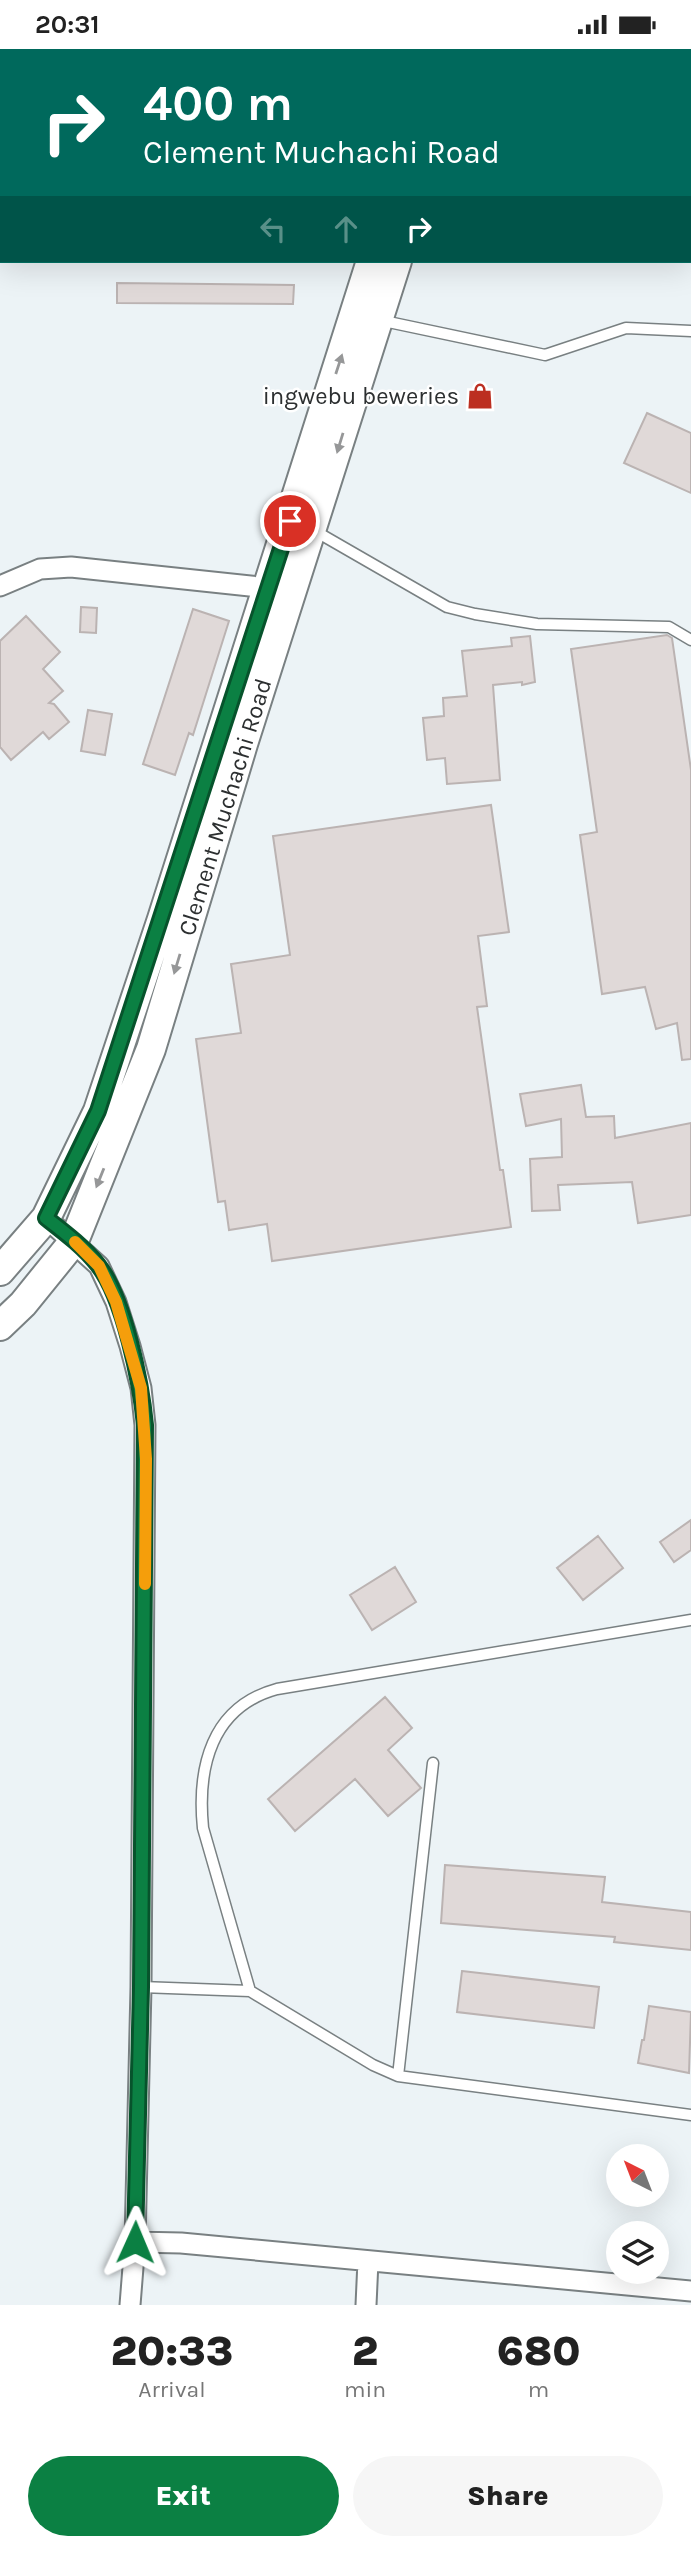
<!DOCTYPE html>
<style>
body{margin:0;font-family:Karla,sans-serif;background:#f6f6f6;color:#222;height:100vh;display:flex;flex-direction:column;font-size:26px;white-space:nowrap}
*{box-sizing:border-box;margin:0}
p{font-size:23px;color:#767676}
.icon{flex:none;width:38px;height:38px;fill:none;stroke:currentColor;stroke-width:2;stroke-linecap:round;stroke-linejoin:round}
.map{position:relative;height:2256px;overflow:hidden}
.drawer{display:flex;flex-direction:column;background:#fff;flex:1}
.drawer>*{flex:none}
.guide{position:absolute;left:0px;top:0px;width:691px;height:214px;box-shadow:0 7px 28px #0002;background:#00695c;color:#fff;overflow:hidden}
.needle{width:46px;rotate:318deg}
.tools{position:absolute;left:606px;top:2095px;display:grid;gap:14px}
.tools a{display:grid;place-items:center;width:63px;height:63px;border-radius:50%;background:#fff;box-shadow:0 7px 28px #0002;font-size:35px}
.pin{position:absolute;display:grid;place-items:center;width:60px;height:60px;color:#fff;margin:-30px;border:4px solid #fff;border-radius:50%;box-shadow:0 2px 7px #0007}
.me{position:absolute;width:77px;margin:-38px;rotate:1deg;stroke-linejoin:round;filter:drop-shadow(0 0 5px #0008)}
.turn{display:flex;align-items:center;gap:24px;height:147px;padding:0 28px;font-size:32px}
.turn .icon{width:91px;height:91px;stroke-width:2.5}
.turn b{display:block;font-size:49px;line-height:60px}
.lanes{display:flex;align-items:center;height:66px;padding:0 28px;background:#0003;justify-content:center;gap:35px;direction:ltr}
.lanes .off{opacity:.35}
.eta{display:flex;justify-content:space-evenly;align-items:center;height:119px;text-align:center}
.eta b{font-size:42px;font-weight:800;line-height:49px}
.cta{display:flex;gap:14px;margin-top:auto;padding:14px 28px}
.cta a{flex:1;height:80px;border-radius:42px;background:#0b8043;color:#fff;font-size:28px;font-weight:800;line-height:80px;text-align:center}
.cta a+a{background:#f6f6f6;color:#222}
.status{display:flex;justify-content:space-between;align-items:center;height:49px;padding:0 35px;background:#fff;direction:ltr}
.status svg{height:19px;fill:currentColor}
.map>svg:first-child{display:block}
.building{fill:#e0d9d8;stroke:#bbb3b2;stroke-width:2}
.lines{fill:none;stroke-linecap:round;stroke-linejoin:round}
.service-casing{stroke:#798082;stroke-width:13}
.minor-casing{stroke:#798082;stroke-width:23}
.secondary-casing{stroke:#798082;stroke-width:32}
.service{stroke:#fff;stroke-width:10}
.minor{stroke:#fff;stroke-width:19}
.secondary{stroke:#fff;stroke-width:28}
.oneway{fill:#969798}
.route-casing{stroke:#07532c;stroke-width:18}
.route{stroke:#0b8043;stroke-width:12}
.slow{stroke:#f59e0b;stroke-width:12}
.labels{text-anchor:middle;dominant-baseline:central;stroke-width:5;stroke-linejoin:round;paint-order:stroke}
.poi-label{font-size:24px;fill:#2c2f30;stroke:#fff;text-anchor:end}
.street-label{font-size:24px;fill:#2c2f30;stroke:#fff}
</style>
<div class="status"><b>20:31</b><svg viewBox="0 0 49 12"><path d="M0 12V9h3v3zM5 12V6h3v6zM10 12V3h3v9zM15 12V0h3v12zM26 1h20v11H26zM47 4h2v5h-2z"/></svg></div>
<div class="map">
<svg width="691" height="2256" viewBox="0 0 691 2256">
<rect width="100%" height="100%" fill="#ecf3f6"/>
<path class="building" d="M117,234L294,236L293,255L117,254Z
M647,364L691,384V444L624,414Z
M81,558L97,559L96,584L80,583Z
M193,560L229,572L193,686L189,684L175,726L143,715Z
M26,567L60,603L43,620L63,642L49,654L54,655L69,673L49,690L43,683L11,711L0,698V592Z
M667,586L672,589L691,721V1010L682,1011L677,974L656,980L645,938L602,945L580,786L597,783L571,600Z
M530,587L535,633L522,636V633L493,636L500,731L447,735L445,709L427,711L423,669L444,667L443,649L467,647L462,602L512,597L511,589Z
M88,661L112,665L105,706L81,702Z
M491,756L509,883L478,887L487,957L477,958L500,1121H503L511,1178L272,1212L267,1175L229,1181L225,1152L218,1153L196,990L241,984L231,915L290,906L273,787Z
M581,1036L586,1068L614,1067L615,1089L691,1074V1166L638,1174L632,1133L558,1136L560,1161L532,1162L530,1110L562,1108L561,1070L526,1077L520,1045Z
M691,1471V1501L674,1513L660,1493Z
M598,1487L623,1519L583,1551L557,1519Z
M395,1518L416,1553L372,1581L350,1546Z
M385,1648L412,1679L388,1701L421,1739L388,1767L355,1730L295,1782L268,1750Z
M445,1816L605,1828L602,1853L691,1863V1901L614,1893L615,1888L441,1874Z
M462,1922L599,1938L594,1979L457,1963Z
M649,1957L691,1963L689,2024L638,2014L642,1991H644Z"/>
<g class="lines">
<g class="service-casing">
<path id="service" d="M379,271L545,306L626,279L691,282
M315,482L447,558L475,565L537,575L669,578L691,591
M141,1938L250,1942L373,2016L398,2027L691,2066
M250,1942L203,1779C197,1719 211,1658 277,1640L691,1571
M398,2027L433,1714"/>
</g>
<g class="minor-casing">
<path id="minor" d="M0,537L40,520L71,518L278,540
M46,1169L99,1217L116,1253L130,1297L141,1339L145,1376L141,1938L135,2193L130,2256
M135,2193L181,2194L691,2242
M366,2256L368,2212"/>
</g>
<g class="secondary-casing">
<path id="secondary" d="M433,2V0
M460,2L461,0
M0,1222L46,1169L98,1062L162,870L371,212
M0,1277L23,1255L74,1192L151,1000L243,695L397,212"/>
</g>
<use href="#service" class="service"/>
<use href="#minor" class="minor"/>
<use href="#secondary" class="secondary"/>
</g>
<defs><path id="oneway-solid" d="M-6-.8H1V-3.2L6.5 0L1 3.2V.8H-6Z" transform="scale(1.75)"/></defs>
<g class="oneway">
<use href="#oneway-solid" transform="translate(339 315) rotate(-72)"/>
<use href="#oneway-solid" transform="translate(340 394) rotate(107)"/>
<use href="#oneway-solid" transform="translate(177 915) rotate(107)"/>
<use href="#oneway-solid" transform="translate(100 1129) rotate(112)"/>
</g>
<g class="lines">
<g class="route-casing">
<path id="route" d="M135,2193L141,1938L145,1376C141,1334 124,1249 98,1216C84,1198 64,1183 46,1169L98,1062L290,472"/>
</g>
<use href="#route" class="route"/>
<path class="slow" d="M75,1193L99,1217L116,1253L141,1339L146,1410L145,1535"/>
</g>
<defs>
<g id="shop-bare" transform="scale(2.1)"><path d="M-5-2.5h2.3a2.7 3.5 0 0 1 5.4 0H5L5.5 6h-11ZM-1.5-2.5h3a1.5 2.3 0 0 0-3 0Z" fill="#bc2f21" stroke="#fff" stroke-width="2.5" paint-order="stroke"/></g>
</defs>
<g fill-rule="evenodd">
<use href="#shop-bare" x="480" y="347"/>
</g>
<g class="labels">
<g class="poi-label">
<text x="459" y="347">ingwebu beweries</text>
</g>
<g class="street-label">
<text transform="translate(225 758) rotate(-73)">Clement Muchachi Road</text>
</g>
</g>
</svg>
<div class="tools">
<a><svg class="needle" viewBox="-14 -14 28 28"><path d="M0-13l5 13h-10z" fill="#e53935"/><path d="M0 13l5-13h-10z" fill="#767676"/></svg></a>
<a><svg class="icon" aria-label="layers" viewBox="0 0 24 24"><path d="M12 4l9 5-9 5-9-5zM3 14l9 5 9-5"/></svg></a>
</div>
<div class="pin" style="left:290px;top:472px;background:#d93025"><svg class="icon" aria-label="arrive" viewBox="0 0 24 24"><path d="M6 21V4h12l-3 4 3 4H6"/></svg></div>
<svg class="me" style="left:135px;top:2193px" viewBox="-20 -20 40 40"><path d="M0-17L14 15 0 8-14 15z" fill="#0b8043" stroke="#fff" stroke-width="4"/></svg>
<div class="guide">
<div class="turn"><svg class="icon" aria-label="right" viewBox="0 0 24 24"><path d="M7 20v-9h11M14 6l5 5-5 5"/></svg><div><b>400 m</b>Clement Muchachi Road</div></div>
<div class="lanes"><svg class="icon off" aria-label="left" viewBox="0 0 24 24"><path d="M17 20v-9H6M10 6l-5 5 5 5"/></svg><svg class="icon off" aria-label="ahead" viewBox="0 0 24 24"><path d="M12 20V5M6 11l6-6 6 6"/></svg><svg class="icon" aria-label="right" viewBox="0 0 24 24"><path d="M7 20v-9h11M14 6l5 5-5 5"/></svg></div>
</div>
</div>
<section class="drawer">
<div class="eta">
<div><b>20:33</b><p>Arrival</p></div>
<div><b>2</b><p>min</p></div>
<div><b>680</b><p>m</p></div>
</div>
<div class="cta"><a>Exit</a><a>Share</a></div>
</section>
